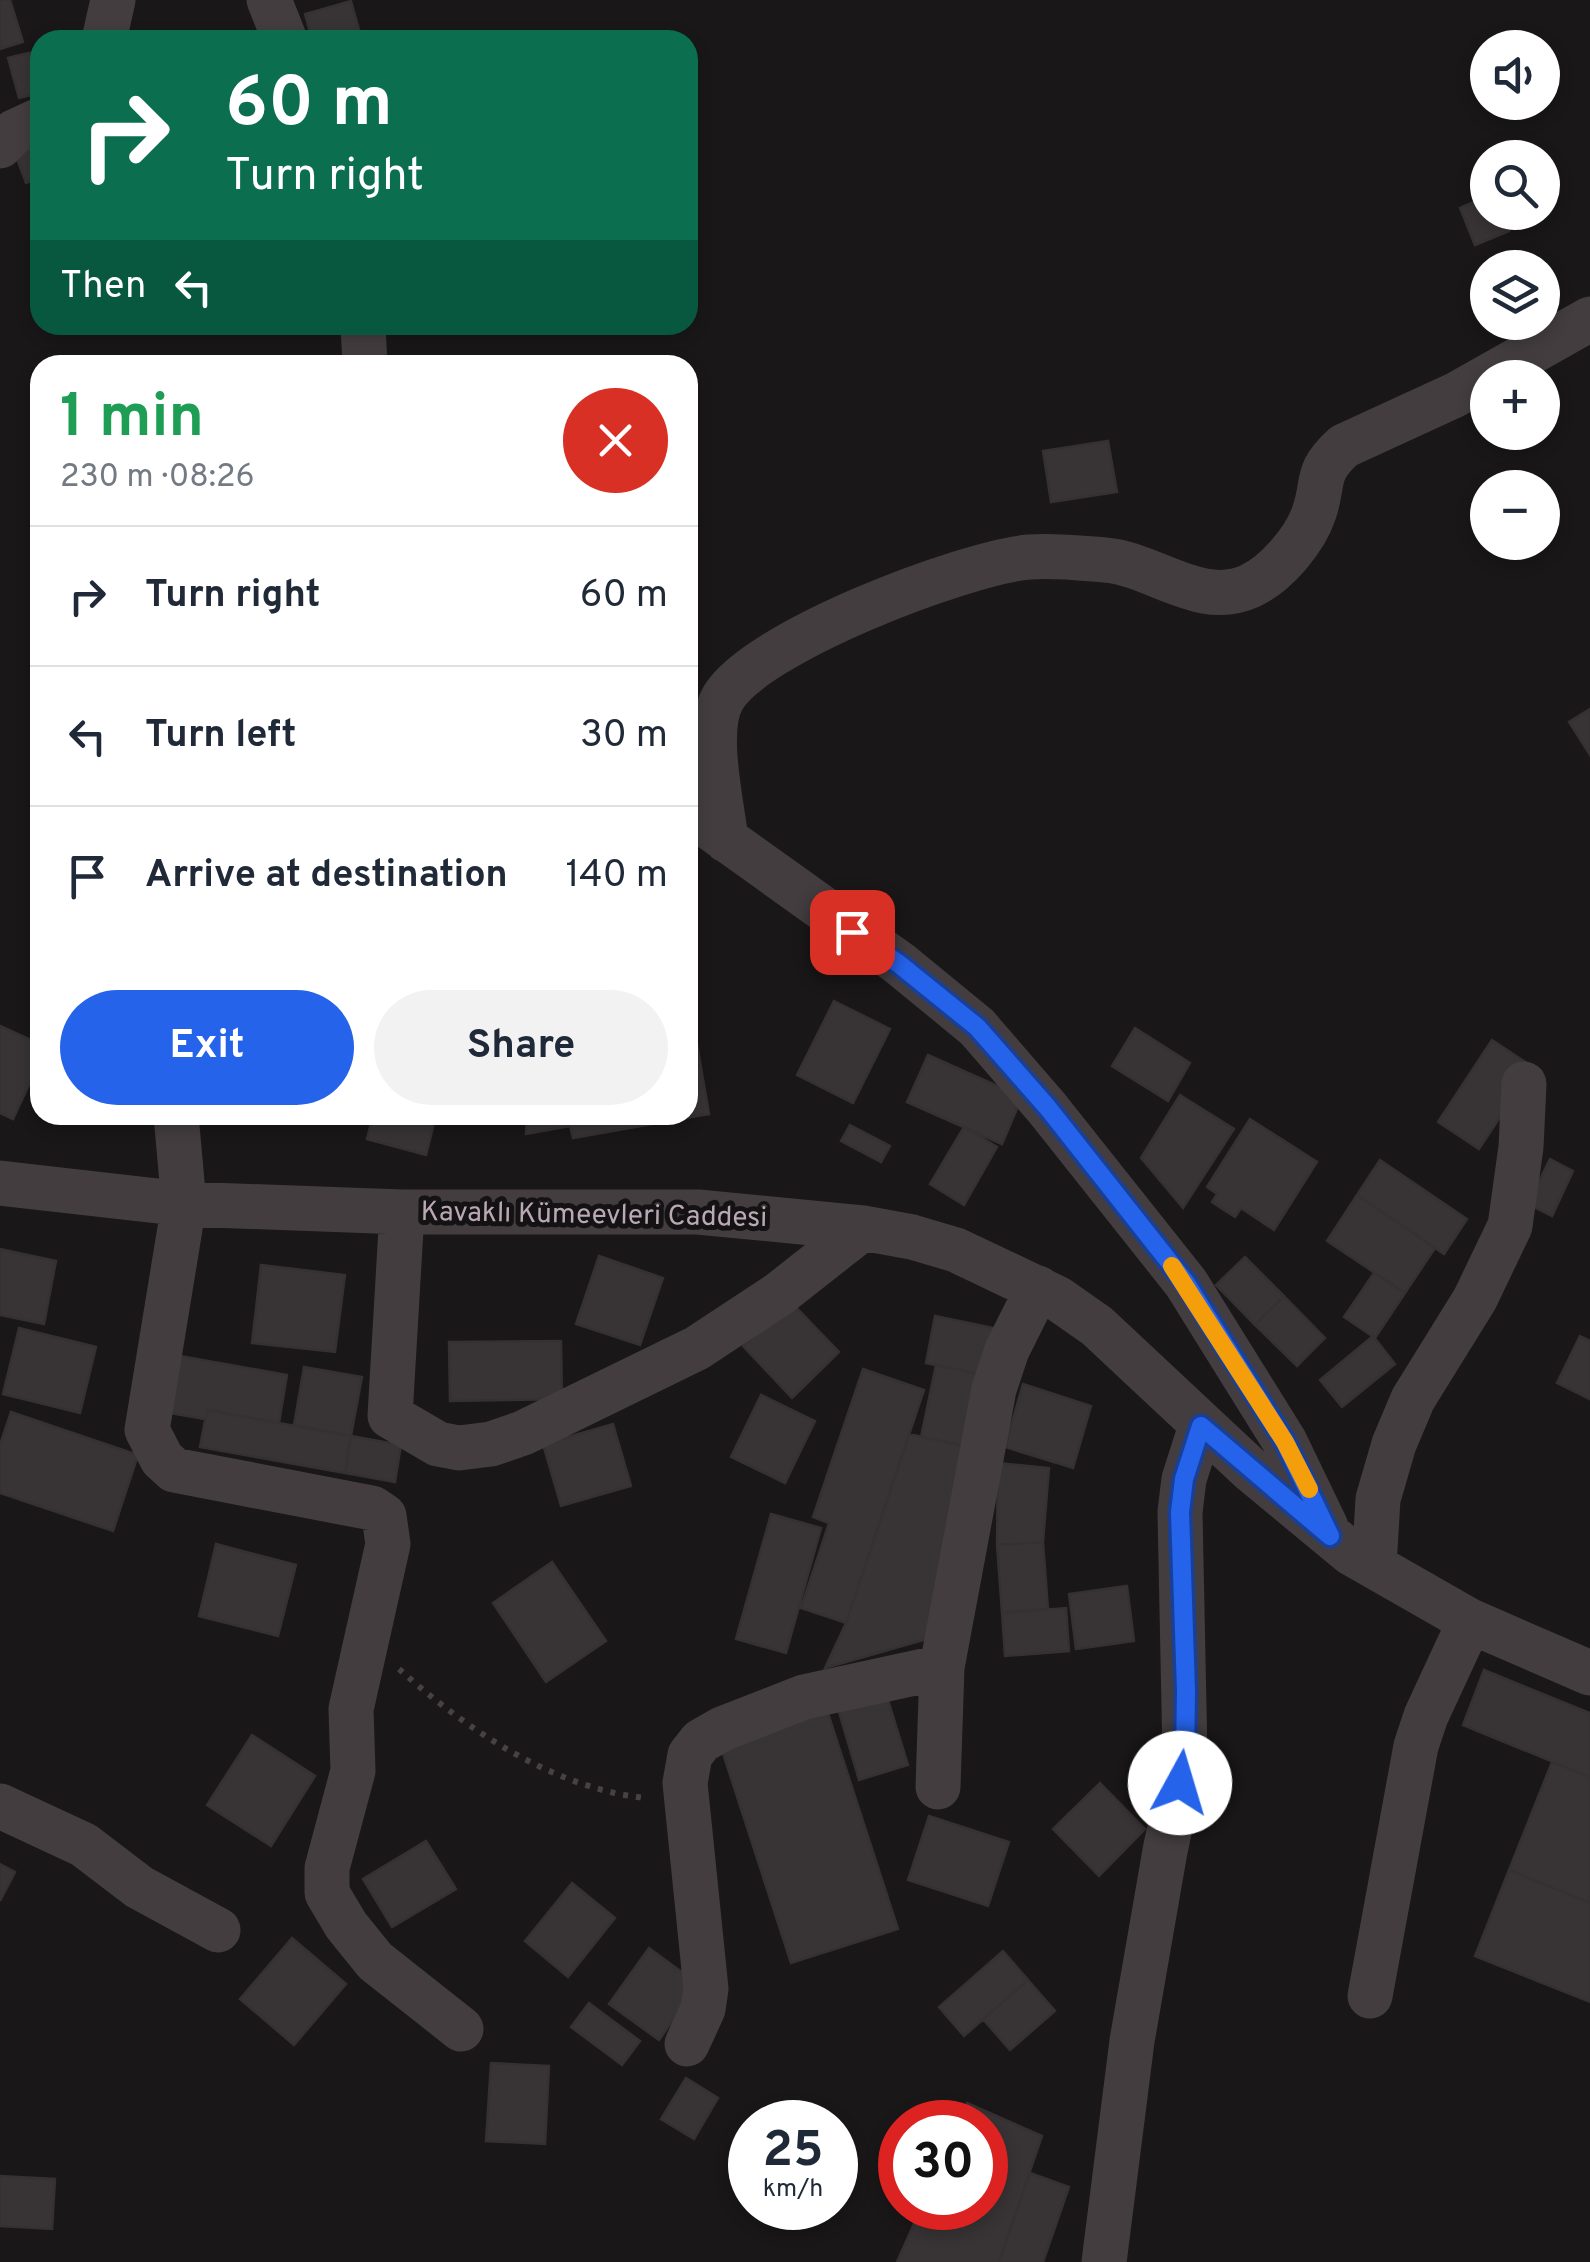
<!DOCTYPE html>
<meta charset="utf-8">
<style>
body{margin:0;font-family:Overpass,sans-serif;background:#f2f2f3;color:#1f2937;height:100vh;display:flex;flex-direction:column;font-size:38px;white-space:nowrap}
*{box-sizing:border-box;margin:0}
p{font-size:32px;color:#747a83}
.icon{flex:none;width:55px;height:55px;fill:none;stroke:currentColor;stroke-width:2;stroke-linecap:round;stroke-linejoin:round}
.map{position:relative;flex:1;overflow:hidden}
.details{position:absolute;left:30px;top:355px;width:668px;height:770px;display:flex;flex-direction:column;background:#fff;border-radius:30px;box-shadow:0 5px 15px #0003}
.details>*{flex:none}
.hud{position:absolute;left:30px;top:30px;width:668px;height:305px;border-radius:30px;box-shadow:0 5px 15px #0003;background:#0b6e4f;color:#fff;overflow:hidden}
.tools{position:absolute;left:1470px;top:30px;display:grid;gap:20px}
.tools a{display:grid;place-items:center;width:90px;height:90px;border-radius:50%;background:#fff;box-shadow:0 5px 15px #0003;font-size:50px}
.speed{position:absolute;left:728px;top:2100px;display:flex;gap:20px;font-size:50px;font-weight:700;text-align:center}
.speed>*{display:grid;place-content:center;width:130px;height:130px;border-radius:50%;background:#fff;box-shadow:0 5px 15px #0003;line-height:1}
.speed small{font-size:25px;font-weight:400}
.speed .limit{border:15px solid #d22;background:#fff;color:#111}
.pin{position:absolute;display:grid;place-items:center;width:85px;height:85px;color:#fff;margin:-42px;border-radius:20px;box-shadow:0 5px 15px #0006}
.me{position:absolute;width:110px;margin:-55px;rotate:6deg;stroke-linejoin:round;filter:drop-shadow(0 0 8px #0008)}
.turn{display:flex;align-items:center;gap:35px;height:210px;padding:0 30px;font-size:45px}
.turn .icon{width:130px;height:130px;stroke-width:2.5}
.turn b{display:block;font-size:70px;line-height:85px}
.then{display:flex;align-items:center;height:95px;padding:0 30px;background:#0003;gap:20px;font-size:38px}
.round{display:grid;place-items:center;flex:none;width:105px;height:105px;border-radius:52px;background:#f2f2f3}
.overview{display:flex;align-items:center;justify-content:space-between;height:170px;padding:0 30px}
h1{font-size:60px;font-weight:700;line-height:75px;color:#1e9e55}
.button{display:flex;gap:20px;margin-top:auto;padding:20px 30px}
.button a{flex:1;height:115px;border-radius:60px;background:#2563eb;color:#fff;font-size:40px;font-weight:700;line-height:115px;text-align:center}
.button a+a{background:#f2f2f3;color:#1f2937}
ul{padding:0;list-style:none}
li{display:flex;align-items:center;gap:30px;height:140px;padding:0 30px;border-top:2px solid #e0e1e3}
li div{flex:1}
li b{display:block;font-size:38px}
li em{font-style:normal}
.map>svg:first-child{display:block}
.building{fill:#383436;stroke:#353132;stroke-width:2.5}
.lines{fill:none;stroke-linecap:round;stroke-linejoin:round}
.path{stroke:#474044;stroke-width:6;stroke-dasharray:5 8;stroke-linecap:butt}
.minor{stroke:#433d40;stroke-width:45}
.route-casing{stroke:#184099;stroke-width:25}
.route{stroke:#2563eb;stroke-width:18}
.slow{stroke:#f59e0b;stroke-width:18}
.labels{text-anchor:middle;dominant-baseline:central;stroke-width:10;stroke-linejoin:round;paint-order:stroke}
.street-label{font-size:28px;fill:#b9a9b4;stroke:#141213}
</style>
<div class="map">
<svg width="1590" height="2262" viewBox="0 0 1590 2262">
<rect width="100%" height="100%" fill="#191718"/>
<path class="building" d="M0,0H10L23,42L0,49Z
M351,1L362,40H312L305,14Z
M37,51L40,93L19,98L8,58Z
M40,129V178L26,183L10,140Z
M1488,196V212H1501L1509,231L1475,245L1460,208Z
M1526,255L1533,268H1500Z
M1108,441L1117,492L1051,502L1043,451Z
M1590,709V755L1569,722Z
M834,1001L890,1029L853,1103L797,1075Z
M692,1015L709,1114L573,1138L570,1126L526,1134L527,1115H688V1016Z
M0,1026L40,1044V1061L13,1119L0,1113Z
M1135,1028L1190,1063L1168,1101L1112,1066Z
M1492,1040L1533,1067L1479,1149L1438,1122Z
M928,1055L1022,1097L1002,1144L907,1102Z
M1180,1095L1234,1129L1183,1208L1141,1158Z
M373,1115H436L426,1155L367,1139Z
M1250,1119L1317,1162L1274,1230L1241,1208L1235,1217L1212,1202L1217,1194L1207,1187Z
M850,1125L890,1146L881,1162L841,1141Z
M964,1127L997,1147L964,1205L930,1184Z
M1550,1159L1573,1171L1552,1216L1528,1204Z
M1380,1160L1467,1219L1444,1254L1357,1195Z
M1357,1195L1435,1248L1405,1293L1327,1241Z
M0,1249L56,1261L44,1324L0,1315Z
M599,1256L663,1278L640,1345L576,1324Z
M1245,1257L1284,1296L1255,1325L1216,1285Z
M261,1265L345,1275L335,1352L252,1343Z
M1374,1273L1405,1293L1375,1338L1344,1317Z
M1284,1296L1325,1338L1297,1366L1255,1325Z
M790,1301L839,1352L792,1398L743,1346Z
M935,1316L998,1329L988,1376L926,1363Z
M19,1328L96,1347L80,1413L3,1394Z
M1373,1336L1395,1364L1342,1407L1320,1380Z
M1580,1336L1590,1341V1399L1557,1383Z
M561,1341L562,1399L450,1401L449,1342Z
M180,1356L287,1375L279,1423L207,1410L205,1419L170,1413Z
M936,1365L988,1376L973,1448L921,1437Z
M304,1367L362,1377L351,1436L294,1425Z
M863,1369L924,1390L846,1623L801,1608L829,1523L813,1517Z
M1023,1384L1091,1406L1073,1468L1005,1447Z
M761,1395L815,1421L785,1483L731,1457Z
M207,1410L351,1436L345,1473L200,1447Z
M11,1412L138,1455L113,1531L0,1493V1445Z
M613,1424L631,1486L561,1506L543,1444Z
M909,1434L973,1448L941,1635L825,1668L846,1623Z
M351,1436L401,1445L395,1482L345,1473Z
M998,1463L1049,1468L1043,1542L997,1545Z
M771,1514L821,1528L786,1653L736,1639Z
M1043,1542L1048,1609L1002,1613L997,1545Z
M216,1544L296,1565L278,1636L199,1616Z
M552,1562L606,1641L546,1682L493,1603Z
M1127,1586L1134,1641L1076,1649L1069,1594Z
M1066,1608L1069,1651L1005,1656L1002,1613Z
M1484,1670L1590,1713V1777L1463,1725Z
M885,1690L908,1765L859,1780L837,1705Z
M825,1704L898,1929L791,1963L718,1738Z
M252,1735L315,1776L271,1846L207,1805Z
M1552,1762L1590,1777V1903L1509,1870Z
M1100,1783L1145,1829L1099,1876L1053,1829Z
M929,1816L1009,1842L988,1906L908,1880Z
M426,1841L456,1889L392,1927L363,1879Z
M0,1864L15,1872L0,1901Z
M1509,1870L1590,1903V2002L1475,1956Z
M572,1883L615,1918L568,1977L525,1941Z
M292,1938L346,1984L294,2045L240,1999Z
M649,1948L698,1984L659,2040L609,2004Z
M1003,1951L1028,1980L964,2036L939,2007Z
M1028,1980L1055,2011L1010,2050L983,2019Z
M589,2003L640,2041L622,2065L571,2027Z
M491,2063L549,2066L545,2144L486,2141Z
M686,2078L718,2098L694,2139L661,2119Z
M967,2103L1042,2136L999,2262H897L921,2208H985V2122H958Z
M1030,2173L1069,2187L1043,2262H999Z
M0,2176L55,2179L52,2229L0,2226Z"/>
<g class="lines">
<path class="path" d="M399,1669C467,1730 553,1788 645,1798"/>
<path class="minor" d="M269,0L285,40
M104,40L113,0
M0,146L14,132L40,120
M363,325L365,365
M688,812L899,963L977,1027L1047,1108L1186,1283L1285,1442L1326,1527
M726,840C722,804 704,730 723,698C756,642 963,563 1029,557C1054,555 1080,558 1105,560C1154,564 1200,609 1250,586C1276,574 1305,540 1314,513C1325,481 1314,473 1344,446L1455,395L1590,319
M176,1115L184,1204L147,1430L162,1459L174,1470L372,1508L384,1516L388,1544L351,1709L353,1771L327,1868V1893L346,1925L375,1961L461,2029
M0,1183L184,1204L402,1212H698L863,1228L912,1237L956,1250L1057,1298L1097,1326L1252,1471L1351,1553L1470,1621L1590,1673
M402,1212L390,1416L438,1444L459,1448L491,1444L523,1433L697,1348L779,1294L863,1228
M1374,1566L1378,1499L1394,1444L1413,1399L1475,1299L1510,1226L1521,1147L1524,1084
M938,1787L942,1667L994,1389L1007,1350L1038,1288
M0,1806L84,1845L139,1887L218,1930
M1370,1996L1416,1746L1426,1716L1470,1621
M687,2044L703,2009L706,1989L685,1783L690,1755L701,1741L722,1729L804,1697L942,1667
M1104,2262L1132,2041L1165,1851L1185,1756L1180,1512L1184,1479L1201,1426"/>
</g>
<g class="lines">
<g class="route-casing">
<path id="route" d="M852,932L899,964L977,1027L1048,1108L1186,1283L1285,1442L1330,1536L1201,1426L1184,1479L1180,1512L1186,1691L1185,1756L1180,1783"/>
</g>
<use href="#route" class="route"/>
<path class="slow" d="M1172,1266L1285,1442L1309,1489"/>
</g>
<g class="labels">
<g class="street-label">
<text transform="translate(594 1216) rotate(1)">Kavaklı Kümeevleri Caddesi</text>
</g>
</g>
</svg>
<div class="tools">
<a><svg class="icon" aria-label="sound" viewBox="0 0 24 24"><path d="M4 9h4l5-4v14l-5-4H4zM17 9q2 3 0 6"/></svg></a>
<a><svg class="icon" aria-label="search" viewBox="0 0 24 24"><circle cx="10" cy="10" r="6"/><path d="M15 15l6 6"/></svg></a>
<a><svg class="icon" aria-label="layers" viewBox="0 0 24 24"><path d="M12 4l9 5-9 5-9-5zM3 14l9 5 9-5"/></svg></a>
<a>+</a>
<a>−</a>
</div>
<div class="speed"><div>25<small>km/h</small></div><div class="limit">30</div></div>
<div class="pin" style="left:852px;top:932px;background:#d93025"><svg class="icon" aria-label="arrive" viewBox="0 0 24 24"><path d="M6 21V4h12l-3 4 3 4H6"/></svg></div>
<svg class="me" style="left:1180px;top:1783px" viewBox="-20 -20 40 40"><circle r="19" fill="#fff"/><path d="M0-13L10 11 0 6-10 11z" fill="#2563eb"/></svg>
<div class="hud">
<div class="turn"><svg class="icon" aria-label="right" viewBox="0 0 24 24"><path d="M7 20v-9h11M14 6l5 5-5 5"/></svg><div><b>60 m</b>Turn right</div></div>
<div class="then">Then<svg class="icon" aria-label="left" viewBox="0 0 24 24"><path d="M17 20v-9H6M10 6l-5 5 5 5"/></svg></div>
</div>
<section class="details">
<div class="overview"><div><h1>1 min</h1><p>230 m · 08:26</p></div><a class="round" style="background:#d93025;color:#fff"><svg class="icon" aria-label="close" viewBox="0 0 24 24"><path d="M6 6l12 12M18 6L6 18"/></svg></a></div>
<ul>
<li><svg class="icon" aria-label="right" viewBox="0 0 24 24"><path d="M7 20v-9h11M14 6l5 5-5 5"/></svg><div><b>Turn right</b></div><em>60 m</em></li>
<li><svg class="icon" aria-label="left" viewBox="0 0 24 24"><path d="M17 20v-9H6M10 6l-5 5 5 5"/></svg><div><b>Turn left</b></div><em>30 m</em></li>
<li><svg class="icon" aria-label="arrive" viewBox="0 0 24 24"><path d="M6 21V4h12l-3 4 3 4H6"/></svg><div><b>Arrive at destination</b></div><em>140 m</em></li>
</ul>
<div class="button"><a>Exit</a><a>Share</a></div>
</section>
</div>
